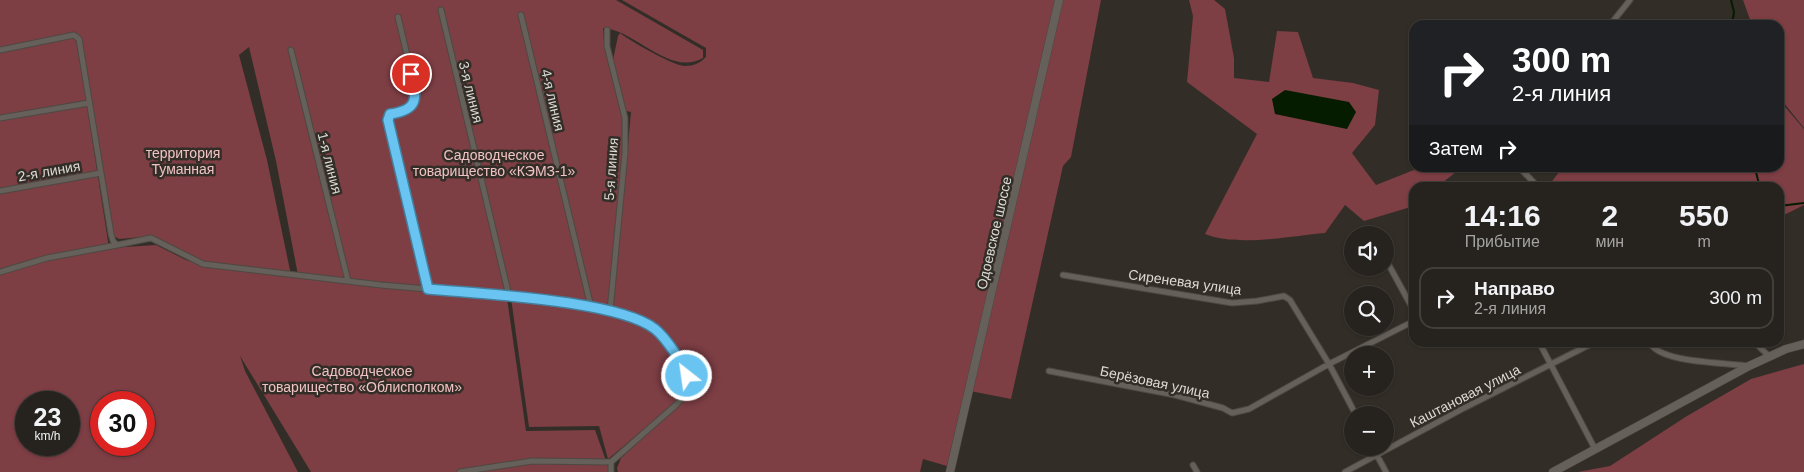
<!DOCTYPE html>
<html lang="ru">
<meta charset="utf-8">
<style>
body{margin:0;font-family:Arial,sans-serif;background:#322f2a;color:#f1f3f6;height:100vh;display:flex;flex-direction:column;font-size:19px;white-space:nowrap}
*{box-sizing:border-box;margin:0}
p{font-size:16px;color:#a4a4a4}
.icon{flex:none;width:28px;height:28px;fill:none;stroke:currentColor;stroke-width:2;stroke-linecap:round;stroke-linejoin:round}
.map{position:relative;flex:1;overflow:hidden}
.panel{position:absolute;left:1409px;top:182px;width:375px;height:165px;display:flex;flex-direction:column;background:#26221d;border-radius:15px;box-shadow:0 1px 4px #0004,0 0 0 1px #423f3b}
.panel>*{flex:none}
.hud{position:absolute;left:1409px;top:20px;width:375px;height:152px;border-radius:15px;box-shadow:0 1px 4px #0004,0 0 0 1px #423f3b;background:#202124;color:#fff;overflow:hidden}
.tools{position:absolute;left:1344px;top:226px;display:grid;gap:10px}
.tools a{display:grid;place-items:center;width:50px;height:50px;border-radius:50%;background:#26221d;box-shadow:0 1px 4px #0004,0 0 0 1px #423f3b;font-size:25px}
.speed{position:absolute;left:15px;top:391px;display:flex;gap:10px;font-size:25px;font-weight:700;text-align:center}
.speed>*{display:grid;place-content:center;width:65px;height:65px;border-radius:50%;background:#26221d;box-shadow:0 1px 4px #0004,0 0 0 1px #423f3b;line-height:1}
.speed small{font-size:12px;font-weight:400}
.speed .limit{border:8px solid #d22;background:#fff;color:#111}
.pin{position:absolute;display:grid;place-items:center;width:42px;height:42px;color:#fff;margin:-21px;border:2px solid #fff;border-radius:50%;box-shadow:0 1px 5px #0007}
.me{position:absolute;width:55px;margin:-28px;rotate:330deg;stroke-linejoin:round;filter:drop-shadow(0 0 4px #0008)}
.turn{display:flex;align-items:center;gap:18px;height:105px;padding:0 20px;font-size:22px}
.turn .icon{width:65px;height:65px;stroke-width:2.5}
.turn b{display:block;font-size:35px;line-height:42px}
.then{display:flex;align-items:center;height:48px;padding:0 20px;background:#0003;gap:10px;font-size:19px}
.eta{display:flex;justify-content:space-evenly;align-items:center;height:85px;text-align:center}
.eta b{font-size:30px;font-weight:800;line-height:35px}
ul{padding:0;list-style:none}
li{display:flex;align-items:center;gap:15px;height:62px;margin:0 10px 8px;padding:0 10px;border:2px solid #423f3b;border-radius:15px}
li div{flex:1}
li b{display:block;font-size:19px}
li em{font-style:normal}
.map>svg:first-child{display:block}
.green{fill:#7d3e44;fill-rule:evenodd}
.water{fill:#051c00}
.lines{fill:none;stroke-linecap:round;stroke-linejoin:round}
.stream{stroke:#051c00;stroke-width:2}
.street-casing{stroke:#4d4943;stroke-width:7}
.secondary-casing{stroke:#4d4943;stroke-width:9}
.street{stroke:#656059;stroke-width:5}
.secondary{stroke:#656059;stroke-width:8}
.route-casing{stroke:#447f9d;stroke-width:12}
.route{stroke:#69c4f1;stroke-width:9}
.labels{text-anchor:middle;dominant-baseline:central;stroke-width:5;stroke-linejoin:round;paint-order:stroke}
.street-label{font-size:14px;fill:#dddad5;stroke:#322e27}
.park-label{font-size:14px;fill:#f0c2c4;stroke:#322e27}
</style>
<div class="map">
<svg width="1804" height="472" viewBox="0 0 1804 472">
<rect width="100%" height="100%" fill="#322e27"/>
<path class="green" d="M0,0H616L703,50V58C669,77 636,30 603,28L604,42L623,119L624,149L608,308L298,275L276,161L249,47L239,55L267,160L291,275L206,263L153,236L119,239L114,236L80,41H77L109,248L156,245L186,260L207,267L350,284L507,298L526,431L595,430L610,472H311L240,356L245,371L298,472H0ZM26,402H69V445H26ZM101,402H144V445H101Z
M622,0H1101L1071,157L1063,166L1011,399L965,390L947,466L923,459L920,472H618L617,468L621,458L686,396L690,380L685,364L655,324L613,310L631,112L626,111L613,60L618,36L620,33C630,41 674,66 685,66C694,66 700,63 706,57V48Z
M1189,0H1214L1225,9L1234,58V78L1269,82L1277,31L1298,32L1313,78L1353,83L1379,90L1375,125L1352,153L1376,185L1419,168H1461L1437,187L1414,188V206L1364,221L1345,205L1325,233C1291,236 1237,247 1205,234L1257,134L1187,82L1193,16Z
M1743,0H1804V128L1779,97V25H1752Z
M1779,100L1804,129V205L1786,214L1779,215V188H1552L1550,184L1562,168H1779Z
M511,298C552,305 623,307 656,333C666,342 675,359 684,370L686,376L679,400L608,459L599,426L529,427Z
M1804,364V472H1578L1610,466L1687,416L1751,379Z"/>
<path class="water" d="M1285,90L1349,102L1356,112L1347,129L1275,114L1272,99Z"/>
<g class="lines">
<path class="stream" d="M1731,0L1734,12L1732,25
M1755,168L1760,188
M1779,206L1804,203"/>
<g class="street-casing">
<path id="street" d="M441,10L509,296
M521,15L591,307
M398,17L416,93C414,108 404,112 390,114L388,121L428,289
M1610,25L1630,0
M607,30V46L625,118V153L610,311
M0,50L74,35L79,39L111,234L113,241L117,245L151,238L203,264L381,285L509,296L601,309L645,324L656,329L685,367L687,376L686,385L683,397L677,404L611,462V472
M291,50L348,281
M0,118L89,103
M1520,168L1539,188
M0,191L101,173
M1385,258L1414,311
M0,272L47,258L117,245
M1063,275L1232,303L1257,301L1284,296L1290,300L1329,364L1356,415
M1539,342L1595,449
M1649,342C1661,364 1725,362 1748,366
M1754,342L1769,356
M1049,371L1175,395L1223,408L1232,413L1249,409L1329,364L1414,321
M1373,448L1386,472
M1193,465L1197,472
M460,472L532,461L611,462
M1345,472L1464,408L1595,342"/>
</g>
<g class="secondary-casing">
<path id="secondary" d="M950,472L1059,0
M1553,472L1749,366L1786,349L1804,344"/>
</g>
<use href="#street" class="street"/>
<use href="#secondary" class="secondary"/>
</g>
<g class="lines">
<g class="route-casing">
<path id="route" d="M411,74C417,98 419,110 390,114L388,120L428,289C479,294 618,300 655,329C665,337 684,364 687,376"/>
</g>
<use href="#route" class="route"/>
</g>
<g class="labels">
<g class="street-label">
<text transform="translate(471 92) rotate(76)">3-я линия</text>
<text transform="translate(553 100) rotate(77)">4-я линия</text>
<text transform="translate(330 163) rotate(76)">1-я линия</text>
<text transform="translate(611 169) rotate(-86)">5-я линия</text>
<text transform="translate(49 171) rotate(-10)">2-я линия</text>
<text transform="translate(994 233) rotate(-77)">Одоевское шоссе</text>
<text transform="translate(1185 282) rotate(8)">Сиреневая улица</text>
<text transform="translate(1155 382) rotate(12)">Берёзовая улица</text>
<text transform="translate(1465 396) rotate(-27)">Каштановая улица</text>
</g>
<g class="park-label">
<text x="183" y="153">территория<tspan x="183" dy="16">Туманная</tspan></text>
<text x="494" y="155">Садоводческое<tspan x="494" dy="16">товарищество «КЭМЗ-1»</tspan></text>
<text x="362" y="371">Садоводческое<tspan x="362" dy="16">товарищество «Облисполком»</tspan></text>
</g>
</g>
</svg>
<div class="tools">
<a><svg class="icon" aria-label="sound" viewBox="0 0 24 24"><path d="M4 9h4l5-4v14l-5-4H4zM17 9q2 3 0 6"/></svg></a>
<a><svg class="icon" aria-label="search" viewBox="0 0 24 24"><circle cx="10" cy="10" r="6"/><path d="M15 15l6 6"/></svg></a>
<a>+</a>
<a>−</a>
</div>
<div class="speed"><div>23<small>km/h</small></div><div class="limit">30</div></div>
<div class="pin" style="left:411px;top:74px;background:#d93025"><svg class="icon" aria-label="arrive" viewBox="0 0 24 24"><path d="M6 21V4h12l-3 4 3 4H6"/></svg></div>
<svg class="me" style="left:687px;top:376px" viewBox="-20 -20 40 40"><circle r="17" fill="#69c4f1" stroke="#fff" stroke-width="3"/><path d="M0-11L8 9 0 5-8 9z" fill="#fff"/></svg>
<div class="hud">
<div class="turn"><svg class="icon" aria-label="right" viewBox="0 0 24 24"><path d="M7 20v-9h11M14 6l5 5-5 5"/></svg><div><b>300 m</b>2-я линия</div></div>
<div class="then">Затем<svg class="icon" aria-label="right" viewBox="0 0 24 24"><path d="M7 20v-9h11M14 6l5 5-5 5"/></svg></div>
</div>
<section class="panel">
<div class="eta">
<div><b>14:16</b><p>Прибытие</p></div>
<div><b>2</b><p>мин</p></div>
<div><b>550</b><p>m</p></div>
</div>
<ul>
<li><svg class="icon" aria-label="right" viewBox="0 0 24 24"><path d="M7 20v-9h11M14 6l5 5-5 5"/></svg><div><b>Направо</b><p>2-я линия</p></div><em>300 m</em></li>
</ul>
</section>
</div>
